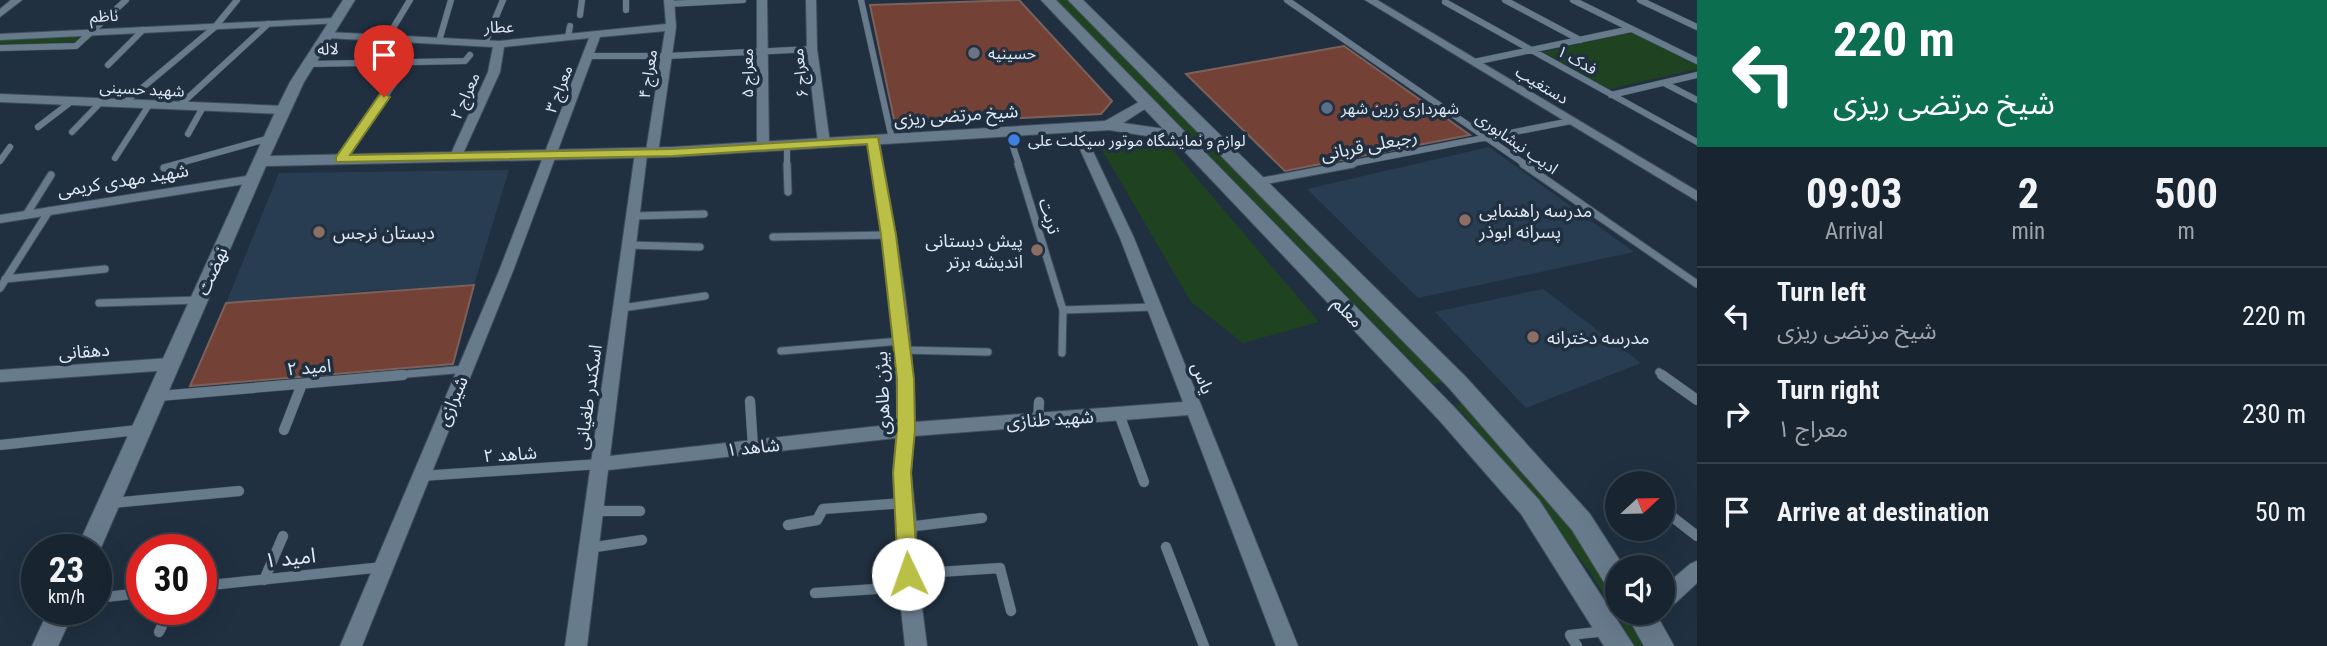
<!DOCTYPE html>
<meta charset="utf-8">
<style>
body{margin:0;font-family:"Roboto Condensed","Noto Sans Arabic",sans-serif;background:#212c38;color:#f1f3f6;height:100vh;display:flex;flex-direction:column;font-size:26px;white-space:nowrap}
*{box-sizing:border-box;margin:0}
p{font-size:23px;color:#9fa4ab}
.icon{flex:none;width:38px;height:38px;fill:none;stroke:currentColor;stroke-width:2;stroke-linecap:round;stroke-linejoin:round}
.map{position:relative;flex:1;overflow:hidden}
.side{display:flex;flex-direction:column;background:#182430;width:630px}
.side>*{flex:none}
.banner{background:#0b6e4f;color:#fff;overflow:hidden}
.needle{width:46px;rotate:68deg}
.tools{position:absolute;left:1605px;top:471px;display:grid;gap:14px}
.tools a{display:grid;place-items:center;width:70px;height:70px;border-radius:50%;background:#182430;box-shadow:0 7px 28px #0002,0 0 0 2px #36414c;font-size:35px}
.speed{position:absolute;left:21px;top:534px;display:flex;gap:14px;font-size:35px;font-weight:700;text-align:center}
.speed>*{display:grid;place-content:center;width:91px;height:91px;border-radius:50%;background:#182430;box-shadow:0 7px 28px #0002,0 0 0 2px #36414c;line-height:1}
.speed small{font-size:18px;font-weight:400}
.speed .limit{border:10px solid #d22;background:#fff;color:#111}
.pin{position:absolute;display:grid;place-items:center;width:60px;height:60px;color:#fff;margin:-72px -30px;border-radius:50% 50% 50% 0;rotate:-45deg;box-shadow:0 0 7px #0007}
.pin .icon{rotate:45deg}
.me{position:absolute;width:77px;margin:-38px;rotate:357deg;stroke-linejoin:round;filter:drop-shadow(0 0 5px #0008)}
.turn{display:flex;align-items:center;gap:24px;height:147px;padding:0 21px;font-size:32px}
.turn .icon{width:91px;height:91px;stroke-width:2.5}
.turn b{display:block;font-size:49px;line-height:60px}
.eta{display:flex;justify-content:space-evenly;align-items:center;height:119px;text-align:center}
.eta b{font-size:42px;font-weight:700;line-height:49px}
ul{padding:0;list-style:none}
li{display:flex;align-items:center;gap:21px;height:98px;padding:0 21px;border-top:2px solid #36414c}
li div{flex:1}
li b{display:block;font-size:26px}
li em{font-style:normal}
main{display:flex;flex:1;min-height:0}
.map>svg:first-child{display:block}
.built{fill:#283d51}
.green{fill:#1f4320}
.building{fill:#734135;stroke:#7c615b;stroke-width:2}
.lines{fill:none;stroke-linecap:round;stroke-linejoin:round}
.service-far2-casing{stroke:#404e5c;stroke-width:7}
.service-far1-casing{stroke:#404e5c;stroke-width:9}
.service-casing{stroke:#404e5c;stroke-width:11}
.minor-casing{stroke:#404e5c;stroke-width:2}
.tertiary-casing{stroke:#404e5c;stroke-width:2}
.secondary-casing{stroke:#404e5c;stroke-width:2}
.service-far2{stroke:#687b8d;stroke-width:6}
.service-far1{stroke:#687b8d;stroke-width:7}
.service{stroke:#687b8d;stroke-width:10}
.minor{fill:#687b8d;fill-rule:evenodd}
.tertiary{fill:#687b8d;fill-rule:evenodd}
.secondary{fill:#687b8d;fill-rule:evenodd}
.route{fill:#bac045;stroke:#797d2d;stroke-width:2}
.worship-dot{fill:#6b7280;stroke:#203040;stroke-width:2.5}
.service-dot{fill:#5c6f8a;stroke:#203040;stroke-width:2.5}
.shop-dot{fill:#3f7fe0;stroke:#203040;stroke-width:2.5}
.education-dot{fill:#8d6e63;stroke:#203040;stroke-width:2.5}
.labels{text-anchor:middle;dominant-baseline:central;stroke-width:7;stroke-linejoin:round;paint-order:stroke}
.far-street-label{font-size:16px;fill:#dfe9f4;stroke:#203040}
.far-poi-label{font-size:16px;fill:#dfe9f4;stroke:#203040;text-anchor:start}
.street-label{font-size:18px;fill:#dfe9f4;stroke:#203040}
.poi-label{font-size:18px;fill:#dfe9f4;stroke:#203040;text-anchor:start}
.near-street-label{font-size:21px;fill:#dfe9f4;stroke:#203040}
</style>
<main>
<div class="map">
<svg width="1697" height="646" viewBox="0 0 1697 646">
<rect width="100%" height="100%" fill="#203040"/>
<path class="built" d="M1489,147L1634,252L1418,298L1307,189Z
M509,170L474,285L366,291L226,303L279,173Z
M1543,289L1641,363L1526,408L1435,312Z"/>
<path class="green" d="M1056,0H1067L1445,382L1434,384Z
M1632,32L1697,65V69L1609,89L1543,52Z
M95,35L89,41L0,46V39Z
M1166,142L1319,322L1243,343L1191,302L1101,148Z
M1468,403L1573,527L1617,591V612L1632,613L1650,646H1635L1590,572L1530,492L1455,404Z"/>
<path class="building" d="M1019,0L1112,101L1101,114L895,124L870,5Z
M1344,46L1470,135L1285,171L1186,74Z
M474,285L453,364L190,386L226,303Z"/>
<g class="lines">
<g class="service-far2-casing">
<path id="service-far2" d="M626,0V10
M861,0L892,139
M1287,0L1526,165
M1505,0L1580,40
M1573,0L1697,61
M1640,0L1697,27
M1445,2L1697,142
M669,4L743,0
M580,15L582,0
M568,37L570,26
M387,38L410,0
M439,41L451,0
M485,43L503,0
M0,48L76,46L126,0
M391,48L398,39
M589,56H667L812,49
M1474,62L1631,29
M309,64L465,61L470,55
M108,65L143,30
M1664,83L1697,100
M1611,95L1697,75
M123,104L215,27L237,0
M179,106L268,24
M38,127L72,101
M1008,131L1019,165
M72,132L100,103
M188,134L203,107
M787,145V165
M115,158L149,105
M341,160L399,76
M0,161L10,147
M173,165L270,138
M1344,165L1571,121"/>
</g>
<g class="service-far1-casing">
<path id="service-far1" d="M787,164L788,192
M1018,164L1063,310L1062,353
M1523,164L1697,284
M164,168L180,164
M1258,182L1353,164
M26,215L51,175
M633,216L704,214
M773,237L889,235
M627,245L700,247
M5,279L105,269
M0,288L49,211
M99,303L199,300
M622,308L705,296
M1063,310L1154,307
M902,350L988,352
M781,351L901,341
M1659,372L1665,376
M383,376L466,369"/>
</g>
<g class="service-casing">
<path id="service" d="M1662,375L1697,400
M159,396L403,375
M750,401L753,447
M1119,414L1144,482
M1038,420L1039,402
M284,430L302,384
M0,445L138,430
M421,476L600,464
M112,503L239,491
M594,511H640
M1666,512L1697,536
M788,525L817,520L823,509L904,503
M907,527L982,518
M1166,547L1204,646
M589,548L642,540
M908,574L1000,568L1011,611
M264,580L283,536
M201,586L383,567
M815,593L907,587
M96,598L142,593
M159,632L170,609
M1577,646L1570,635L1606,631"/>
</g>
<g class="minor-casing">
<path id="minor" d="M11,0H22L0,17V9Z
M664,0H674L676,27L658,153L652,157L647,155L610,456L897,424C898,329 882,234 867,140L873,136L879,140C896,233 914,328 915,422L1183,402L1120,238L1070,127L1076,123L1080,124L1134,238L1298,646H1276L1188,415L914,436L911,473L917,527L915,553L927,646H905L895,553L897,527L893,473L896,438L608,470L587,646H565L635,153L641,149L646,151L665,31L600,37L513,271L362,646H340L499,271L589,38L504,47L500,72L461,158L455,162L449,158L488,72L493,47L327,38L322,35L327,32L499,41L666,24Z
M757,0H767L769,147L763,151L757,147Z
M806,0H816L817,49L830,143L824,147L818,143L807,49Z
M1365,0H1377L1697,191V201Z
M336,18L340,19V23L0,40V34Z
M0,94L283,106L289,110L283,114L0,102Z
M253,175L258,176V182L0,223V215Z
M170,358L176,360L178,364L176,368L170,370L0,382V370Z
M1697,561V583L1669,609L1662,611V588L1690,564Z"/>
</g>
<g class="tertiary-casing">
<path id="tertiary" d="M343,0H355L304,82L270,156L673,147L1105,121L1146,98L1151,99L1153,102L1151,105L1123,123L1179,131L1187,136L1179,141L1109,130L673,157L266,166L97,557L96,550H76L276,110L290,82Z
M49,609H75L58,646H32Z"/>
</g>
<g class="secondary-casing">
<path id="secondary" d="M1041,0H1056L1455,408L1539,500L1634,646H1604L1521,514L1439,420Z
M1068,0H1083L1465,376L1590,514L1624,567H1617V591L1607,587L1572,530L1449,388Z
M1625,612H1655L1674,646H1644Z"/>
</g>
<use href="#service-far2" class="service-far2"/>
<use href="#service-far1" class="service-far1"/>
<use href="#service" class="service"/>
<use href="#minor" class="minor"/>
<use href="#tertiary" class="tertiary"/>
<use href="#secondary" class="secondary"/>
</g>
<path class="route" d="M384,93L390,97L350,155L673,149L878,137L896,235L914,379L915,430L911,473L918,574L915,580L908,583L901,580L898,574L893,473L897,430V379L881,235L867,144L673,156L336,162V157L380,94Z"/>
<circle class="worship-dot" cx="974" cy="53" r="7"/>
<circle class="service-dot" cx="1327" cy="108" r="7"/>
<circle class="shop-dot" cx="1014" cy="140" r="7"/>
<g class="education-dot">
<circle cx="1465" cy="220" r="7"/>
<circle cx="319" cy="232" r="7"/>
<circle cx="1037" cy="250" r="7"/>
<circle cx="1533" cy="337" r="7"/>
</g>
<g class="labels">
<g class="far-street-label">
<text transform="translate(104 16) rotate(-3)">ناظم</text>
<text transform="translate(499 27) rotate(-1)">عطار</text>
<text transform="translate(328 49) rotate(-1)">لاله</text>
<text transform="translate(1577 60) rotate(29)">فدک ۱</text>
<text transform="translate(747 73) rotate(-90)">معراج ۵</text>
<text transform="translate(800 73) rotate(-96)">معراج ۶</text>
<text transform="translate(648 74) rotate(-81)">معراج ۴</text>
<text transform="translate(1542 85) rotate(31)">دستغیب</text>
<text transform="translate(142 89) rotate(3)">شهید حسینی</text>
<text transform="translate(559 89) rotate(-69)">معراج ۳</text>
<text transform="translate(465 96) rotate(-66)">معراج ۲</text>
<text transform="translate(1517 143) rotate(35)">ادیب نیشابوری</text>
</g>
<g class="far-poi-label">
<text x="988" y="53">حسینیه</text>
<text x="1341" y="108">شهرداری زرین شهر</text>
<text x="1028" y="140">لوازم و نمایشگاه موتور سیکلت علی</text>
</g>
<g class="street-label">
<text transform="translate(956 115) rotate(-4)">شیخ مرتضی ریزی</text>
<text transform="translate(1369 145) rotate(-11)">رجبعلی قربانی</text>
<text transform="translate(123 180) rotate(-9)">شهید مهدی کریمی</text>
<text transform="translate(1050 216) rotate(73)">تربت</text>
<text transform="translate(212 271) rotate(-66)">نهضت</text>
<text transform="translate(1348 312) rotate(46)">معلم</text>
<text transform="translate(84 351) rotate(-4)">دهقانی</text>
<text transform="translate(309 367) rotate(-5)">امید ۲</text>
<text transform="translate(1203 378) rotate(69)">یاس</text>
<text transform="translate(882 393) rotate(-92)">بیژن طاهری</text>
<text transform="translate(588 397) rotate(-82)">اسکندر طغیانی</text>
<text transform="translate(452 401) rotate(-67)">شیرازی</text>
<text transform="translate(1050 419) rotate(-4)">شهید طنازی</text>
<text transform="translate(753 447) rotate(-6)">شاهد ۱</text>
<text transform="translate(510 454) rotate(-4)">شاهد ۲</text>
</g>
<g class="poi-label">
<text x="1479" y="210">مدرسه راهنمایی<tspan x="1479" dy="21">پسرانه ابوذر</tspan></text>
<text x="333" y="232">دبستان نرجس</text>
<text x="1023" y="240" text-anchor="end">پیش دبستانی<tspan x="1023" dy="21">اندیشه برتر</tspan></text>
<text x="1547" y="337">مدرسه دخترانه</text>
</g>
<g class="near-street-label">
<text transform="translate(290 558) rotate(-6)">امید ۱</text>
</g>
</g>
</svg>
<div class="tools">
<a><svg class="needle" viewBox="-14 -14 28 28"><path d="M0-13l5 13h-10z" fill="#e53935"/><path d="M0 13l5-13h-10z" fill="#9fa4ab"/></svg></a>
<a><svg class="icon" aria-label="sound" viewBox="0 0 24 24"><path d="M4 9h4l5-4v14l-5-4H4zM17 9q2 3 0 6"/></svg></a>
</div>
<div class="speed"><div>23<small>km/h</small></div><div class="limit">30</div></div>
<div class="pin" style="left:384px;top:97px;background:#d93025"><svg class="icon" aria-label="arrive" viewBox="0 0 24 24"><path d="M6 21V4h12l-3 4 3 4H6"/></svg></div>
<svg class="me" style="left:908px;top:574px" viewBox="-20 -20 40 40"><circle r="19" fill="#fff"/><path d="M0-13L10 11 0 6-10 11z" fill="#bac045"/></svg>
</div>
<section class="side">
<div class="banner">
<div class="turn"><svg class="icon" aria-label="left" viewBox="0 0 24 24"><path d="M17 20v-9H6M10 6l-5 5 5 5"/></svg><div><b>220 m</b>شیخ مرتضی ریزی</div></div>
</div>
<div class="eta">
<div><b>09:03</b><p>Arrival</p></div>
<div><b>2</b><p>min</p></div>
<div><b>500</b><p>m</p></div>
</div>
<ul>
<li><svg class="icon" aria-label="left" viewBox="0 0 24 24"><path d="M17 20v-9H6M10 6l-5 5 5 5"/></svg><div><b>Turn left</b><p>شیخ مرتضی ریزی</p></div><em>220 m</em></li>
<li><svg class="icon" aria-label="right" viewBox="0 0 24 24"><path d="M7 20v-9h11M14 6l5 5-5 5"/></svg><div><b>Turn right</b><p>معراج ۱</p></div><em>230 m</em></li>
<li><svg class="icon" aria-label="arrive" viewBox="0 0 24 24"><path d="M6 21V4h12l-3 4 3 4H6"/></svg><div><b>Arrive at destination</b></div><em>50 m</em></li>
</ul>
</section>
</main>
